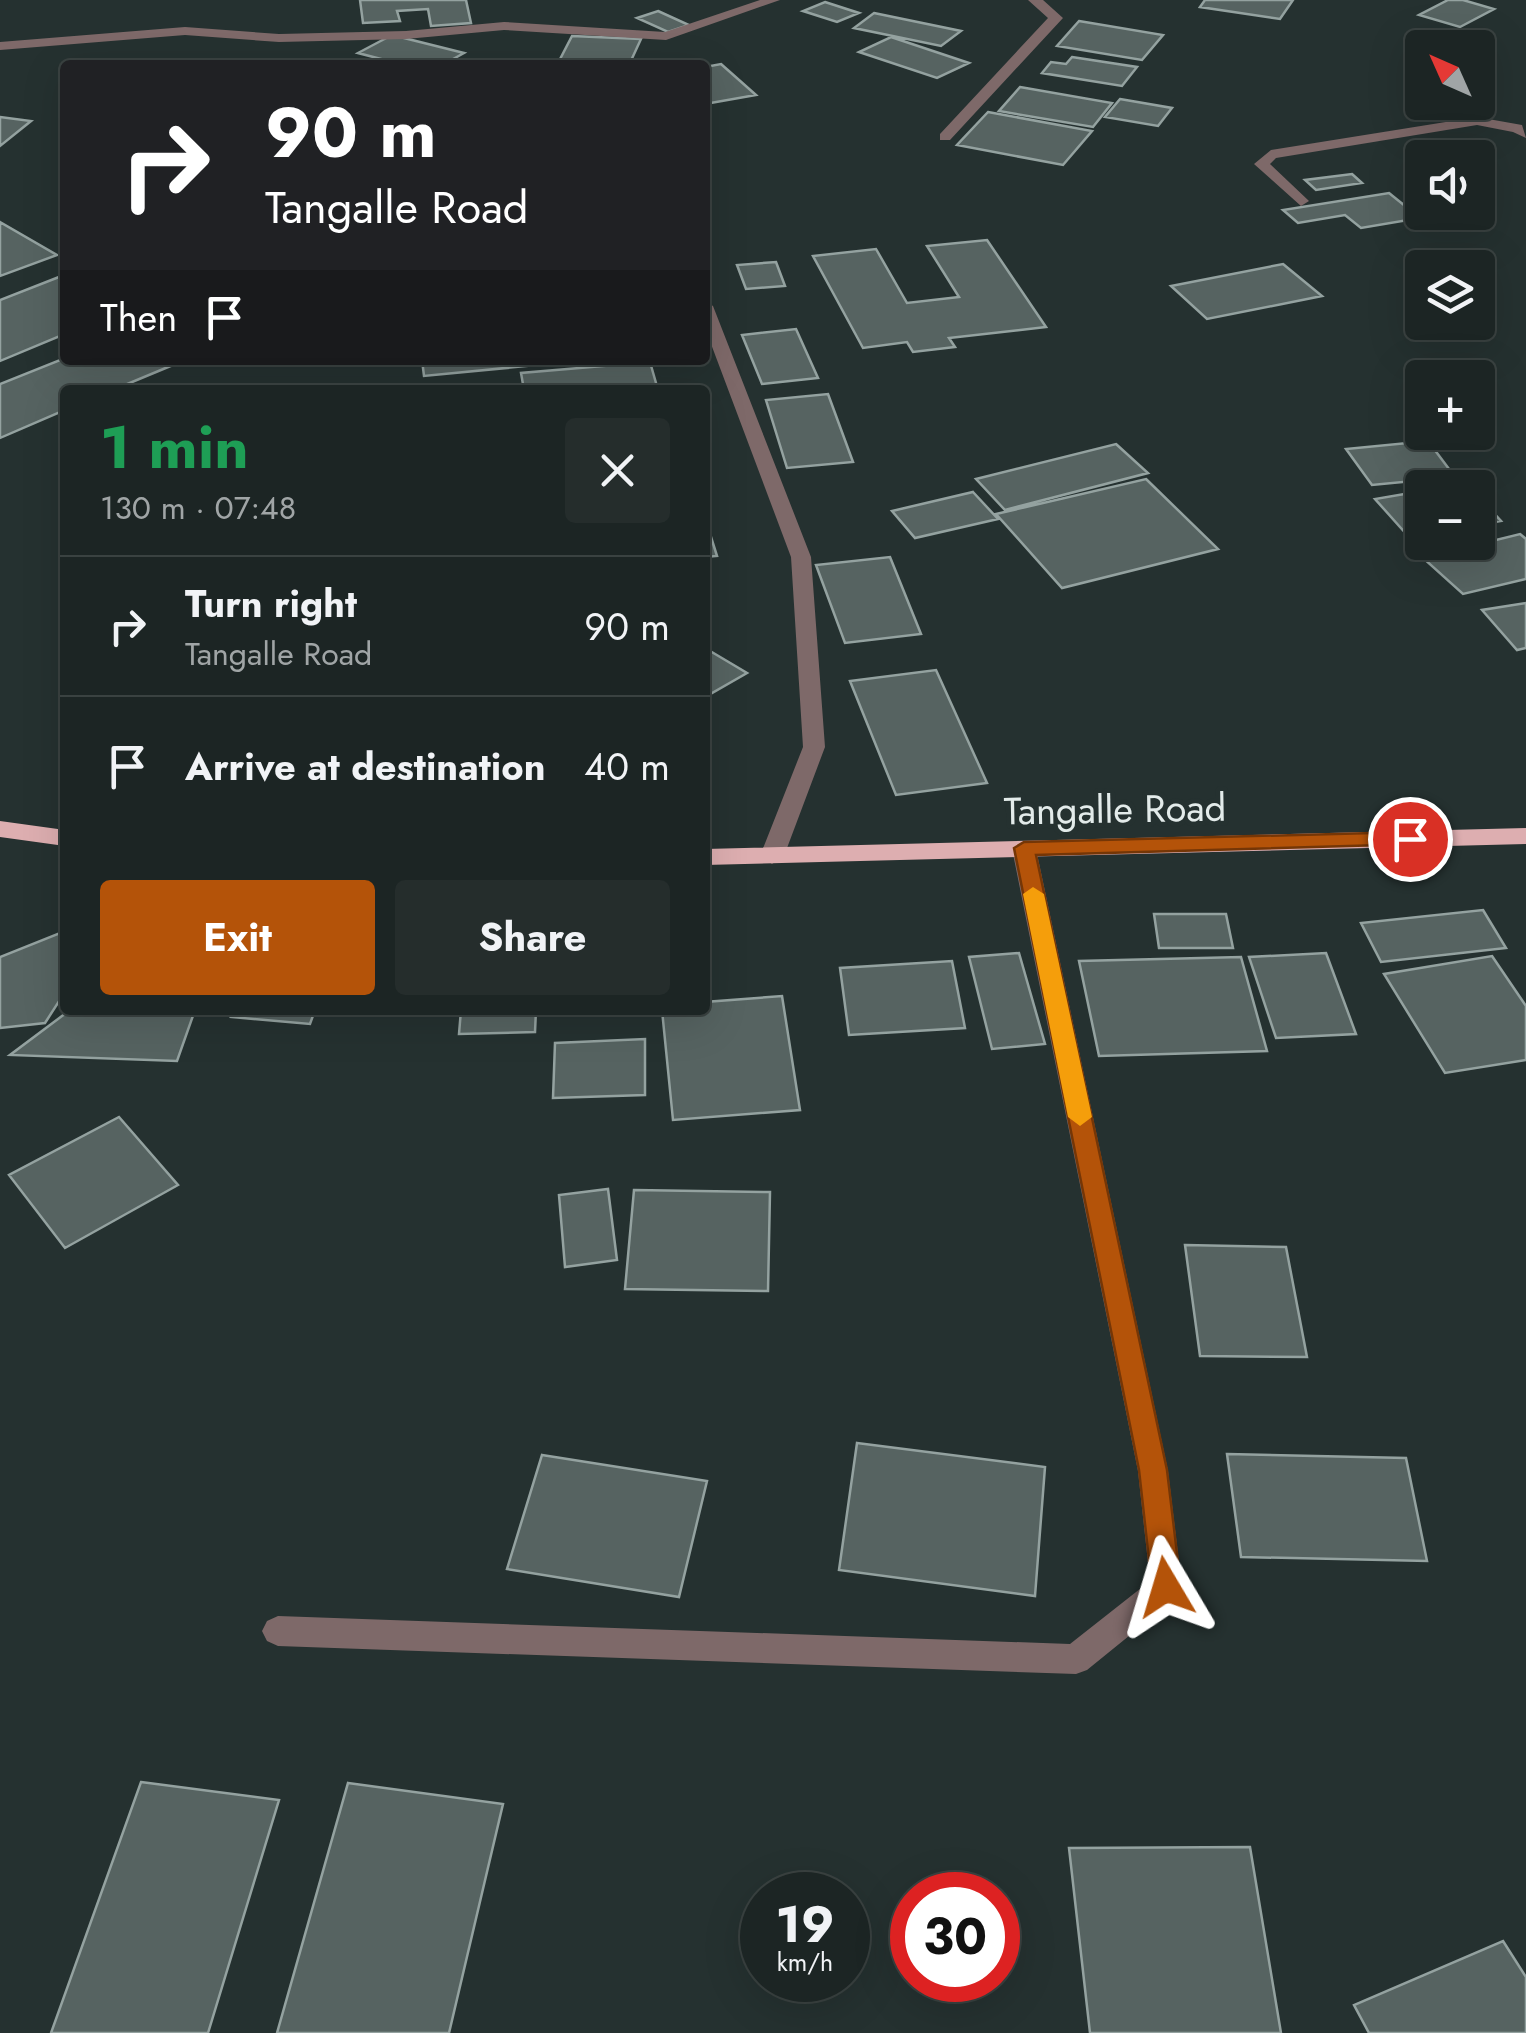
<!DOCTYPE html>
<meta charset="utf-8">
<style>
body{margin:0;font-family:Jost,sans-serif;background:#252d2c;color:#f1f3f6;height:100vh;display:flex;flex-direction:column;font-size:38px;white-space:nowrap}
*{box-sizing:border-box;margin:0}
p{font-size:32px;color:#a0a5a6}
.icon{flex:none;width:55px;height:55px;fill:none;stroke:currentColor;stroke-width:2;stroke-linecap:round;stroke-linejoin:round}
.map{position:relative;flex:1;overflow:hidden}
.side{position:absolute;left:60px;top:385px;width:650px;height:630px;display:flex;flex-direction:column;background:#1c2524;border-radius:10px;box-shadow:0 10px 40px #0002,0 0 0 2px #3a4241}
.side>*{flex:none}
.guide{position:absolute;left:60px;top:60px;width:650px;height:305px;border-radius:10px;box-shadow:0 10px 40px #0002,0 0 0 2px #3a4241;background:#202124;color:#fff;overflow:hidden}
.needle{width:65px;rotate:315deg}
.fabs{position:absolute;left:1405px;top:30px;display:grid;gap:20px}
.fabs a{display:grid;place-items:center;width:90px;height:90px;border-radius:10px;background:#1c2524;box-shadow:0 10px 40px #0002,0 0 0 2px #3a4241;font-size:50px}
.speed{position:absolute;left:740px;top:1872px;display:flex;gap:20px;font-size:50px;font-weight:700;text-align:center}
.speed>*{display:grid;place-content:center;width:130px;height:130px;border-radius:50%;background:#1c2524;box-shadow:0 10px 40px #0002,0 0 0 2px #3a4241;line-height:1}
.speed small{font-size:25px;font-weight:400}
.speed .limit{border:15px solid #d22;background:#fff;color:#111}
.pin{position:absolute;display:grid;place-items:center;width:85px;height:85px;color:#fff;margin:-42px;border:5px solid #fff;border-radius:50%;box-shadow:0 2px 10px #0007}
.me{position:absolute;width:110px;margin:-55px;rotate:353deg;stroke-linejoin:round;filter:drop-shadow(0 0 8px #0008)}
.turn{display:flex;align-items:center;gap:35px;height:210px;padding:0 40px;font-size:45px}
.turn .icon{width:130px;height:130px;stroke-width:2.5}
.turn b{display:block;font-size:70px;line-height:85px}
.then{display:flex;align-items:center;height:95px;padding:0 40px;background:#0003;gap:20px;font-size:38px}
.round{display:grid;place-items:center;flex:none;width:105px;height:105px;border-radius:10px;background:#252d2c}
.headline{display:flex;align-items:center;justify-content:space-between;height:170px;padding:0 40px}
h1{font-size:60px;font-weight:700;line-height:75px;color:#1e9e55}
.action{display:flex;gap:20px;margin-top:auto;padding:20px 40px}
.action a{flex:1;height:115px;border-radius:10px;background:#b45309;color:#fff;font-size:40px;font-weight:700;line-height:115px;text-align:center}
.action a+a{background:#252d2c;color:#f1f3f6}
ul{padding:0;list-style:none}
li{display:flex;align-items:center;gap:30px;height:140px;padding:0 40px;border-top:2px solid #3a4241}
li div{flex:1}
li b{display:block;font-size:38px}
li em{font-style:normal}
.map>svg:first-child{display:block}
.building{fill:#566361;stroke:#94a2a0;stroke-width:2.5}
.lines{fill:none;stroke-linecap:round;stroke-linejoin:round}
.minor{fill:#7e6969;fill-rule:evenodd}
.trunk{fill:#ddaeb0;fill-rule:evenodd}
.route{fill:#b45309;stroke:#753606;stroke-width:2.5}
.slow{fill:#f59e0b}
.labels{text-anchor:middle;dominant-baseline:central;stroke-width:10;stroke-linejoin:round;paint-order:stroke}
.street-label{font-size:38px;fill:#e3ebea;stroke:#253130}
</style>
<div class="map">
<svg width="1526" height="2033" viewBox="0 0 1526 2033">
<rect width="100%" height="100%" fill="#253130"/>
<path class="building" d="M360,0H466L471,23L431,26L428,9L397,11L400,21L363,23Z
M1205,0H1293L1280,19L1200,7Z
M1448,0H1463L1494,9L1460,27L1419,15Z
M825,2L859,13L837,22L803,11Z
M658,11L689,25L668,32L637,18Z
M874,13L961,31L941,46L854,28Z
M1079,21L1163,35L1142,60L1057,46Z
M392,35L464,53L446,63L455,65H404L358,53Z
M572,36L641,39L629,65H557Z
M891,37L969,63L937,78L859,52Z
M1072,57L1137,67L1122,86L1042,73L1051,62L1066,64Z
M721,64L756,95L705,104V67Z
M1020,87L1112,103L1093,127L999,111Z
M1120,99L1172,108L1158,126L1105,117Z
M988,112L1092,131L1063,165L957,145Z
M0,117L31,121L0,146Z
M1352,174L1362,183L1316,190L1305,180Z
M1389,193L1420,218L1361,228L1345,215L1298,223L1283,210Z
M0,222L57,255L0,276Z
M987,240L1046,327L949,338L955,347L913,352L907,342L863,348L813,256L876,249L907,303L959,297L927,246Z
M776,262L785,286L746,289L737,265Z
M1283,264L1322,296L1207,319L1171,286Z
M59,277L65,281V334L0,361V300Z
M796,329L818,378L762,384L742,335Z
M65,358V360H185L113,390H65V410L0,438V384Z
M422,360H536L537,365L424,376Z
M650,362L658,390H524L521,373Z
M828,394L853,462L787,468L766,400Z
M1428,441L1455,477L1372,485L1346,449Z
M1116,444L1148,473L1005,510L976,479Z
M1146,479L1218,549L1062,588L996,514Z
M1422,491V534L1408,536L1375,499Z
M973,492L998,519L915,538L892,511Z
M1478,496L1501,521L1478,525Z
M705,518L717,556L705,557Z
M1520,534L1526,539V579L1463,594L1423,558Z
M890,557L921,634L845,643L816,565Z
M1526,603V648L1517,650L1482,610Z
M705,648L747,673L705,697Z
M936,670L987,783L896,795L850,681Z
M1483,910L1506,948L1381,962L1361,923Z
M1154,914H1226L1233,948H1159Z
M65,931V992L45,1023L0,1028V957Z
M1019,953L1045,1044L992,1049L969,957Z
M1326,953L1356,1034L1276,1038L1249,957Z
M1492,956L1526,1006V1060L1445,1073L1384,974Z
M1241,957L1267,1051L1099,1056L1079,961Z
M952,961L965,1028L849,1035L840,968Z
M782,996L800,1110L673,1120L662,1010H705V1002Z
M70,1010H195L177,1061L10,1055Z
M234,1010H315L310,1024L231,1017Z
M461,1010H536L535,1032L459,1034Z
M645,1039V1095L553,1098L555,1043Z
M119,1117L178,1185L65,1248L9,1175Z
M608,1189L617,1260L565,1267L559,1195Z
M634,1190L770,1192L768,1291L625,1289Z
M1185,1245L1286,1247L1307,1357L1200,1356Z
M857,1443L1045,1467L1035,1596L839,1570Z
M1227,1454L1406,1458L1427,1561L1241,1557Z
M542,1455L707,1481L679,1597L507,1569Z
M141,1782L279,1800L208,2033H51Z
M348,1783L503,1804L449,2033H277Z
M1250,1847L1281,2033H1090L1069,1848Z
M1503,1941L1526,1977V2033H1369L1354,2005Z"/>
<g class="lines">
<path class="minor" d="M760,0H780L666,40L504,30L406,39L279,42L185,35L0,50V42L185,27L279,34L406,31L504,22L665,32Z
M1028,0H1043L1063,18L950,140H940V134L1048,18Z
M1477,117L1522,125L1526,138L1513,132L1477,125L1276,158L1270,164L1309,201L1301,206L1254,164L1271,150Z
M705,301L713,306L811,557L825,747L784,856L772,864L760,856L803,747L791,557L705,328Z
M1024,841L1036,849L1168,1471L1182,1587L1177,1597L1087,1670L1076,1674L278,1646L267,1641L262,1631L267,1621L278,1616L1070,1644L1150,1581L1138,1471L1012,849Z"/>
<path class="trunk" d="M0,821L65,830V846L0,837Z
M1526,828V844L705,865V849Z"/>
</g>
<path class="route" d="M1410,832L1418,834L1421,839L1418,844L1036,855L1167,1470L1181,1587L1177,1596L1166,1600L1156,1596L1152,1587L1139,1470L1014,848L1024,842Z"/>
<path class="slow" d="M1033,887L1044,894L1092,1117L1080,1126L1068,1117L1023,894Z"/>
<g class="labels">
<g class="street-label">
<text transform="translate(1115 809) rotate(-1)">Tangalle Road</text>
</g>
</g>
</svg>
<div class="fabs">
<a><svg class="needle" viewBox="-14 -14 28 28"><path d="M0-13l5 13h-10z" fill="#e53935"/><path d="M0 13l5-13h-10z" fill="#a0a5a6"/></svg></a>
<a><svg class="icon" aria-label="sound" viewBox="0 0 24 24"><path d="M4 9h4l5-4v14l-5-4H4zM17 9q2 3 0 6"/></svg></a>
<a><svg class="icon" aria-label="layers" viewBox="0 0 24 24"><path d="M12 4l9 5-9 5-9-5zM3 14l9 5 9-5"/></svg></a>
<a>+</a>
<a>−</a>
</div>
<div class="speed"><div>19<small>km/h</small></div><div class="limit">30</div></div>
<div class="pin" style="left:1410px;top:839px;background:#d93025"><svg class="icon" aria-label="arrive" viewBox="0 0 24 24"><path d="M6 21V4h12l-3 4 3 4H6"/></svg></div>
<svg class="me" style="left:1166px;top:1587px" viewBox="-20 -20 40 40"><path d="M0-17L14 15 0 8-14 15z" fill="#b45309" stroke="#fff" stroke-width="4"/></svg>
<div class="guide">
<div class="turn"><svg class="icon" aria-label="right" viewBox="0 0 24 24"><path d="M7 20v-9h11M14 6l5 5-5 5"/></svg><div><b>90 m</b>Tangalle Road</div></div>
<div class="then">Then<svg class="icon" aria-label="arrive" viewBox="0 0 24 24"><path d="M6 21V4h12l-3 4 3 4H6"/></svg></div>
</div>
<section class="side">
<div class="headline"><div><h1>1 min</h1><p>130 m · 07:48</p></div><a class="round"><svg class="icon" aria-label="close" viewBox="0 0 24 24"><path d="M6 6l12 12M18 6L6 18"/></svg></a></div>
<ul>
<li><svg class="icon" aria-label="right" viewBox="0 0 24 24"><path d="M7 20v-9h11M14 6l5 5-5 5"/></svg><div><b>Turn right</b><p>Tangalle Road</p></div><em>90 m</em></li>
<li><svg class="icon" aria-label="arrive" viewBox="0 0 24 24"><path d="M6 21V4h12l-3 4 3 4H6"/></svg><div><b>Arrive at destination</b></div><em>40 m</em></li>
</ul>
<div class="action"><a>Exit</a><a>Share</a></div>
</section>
</div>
